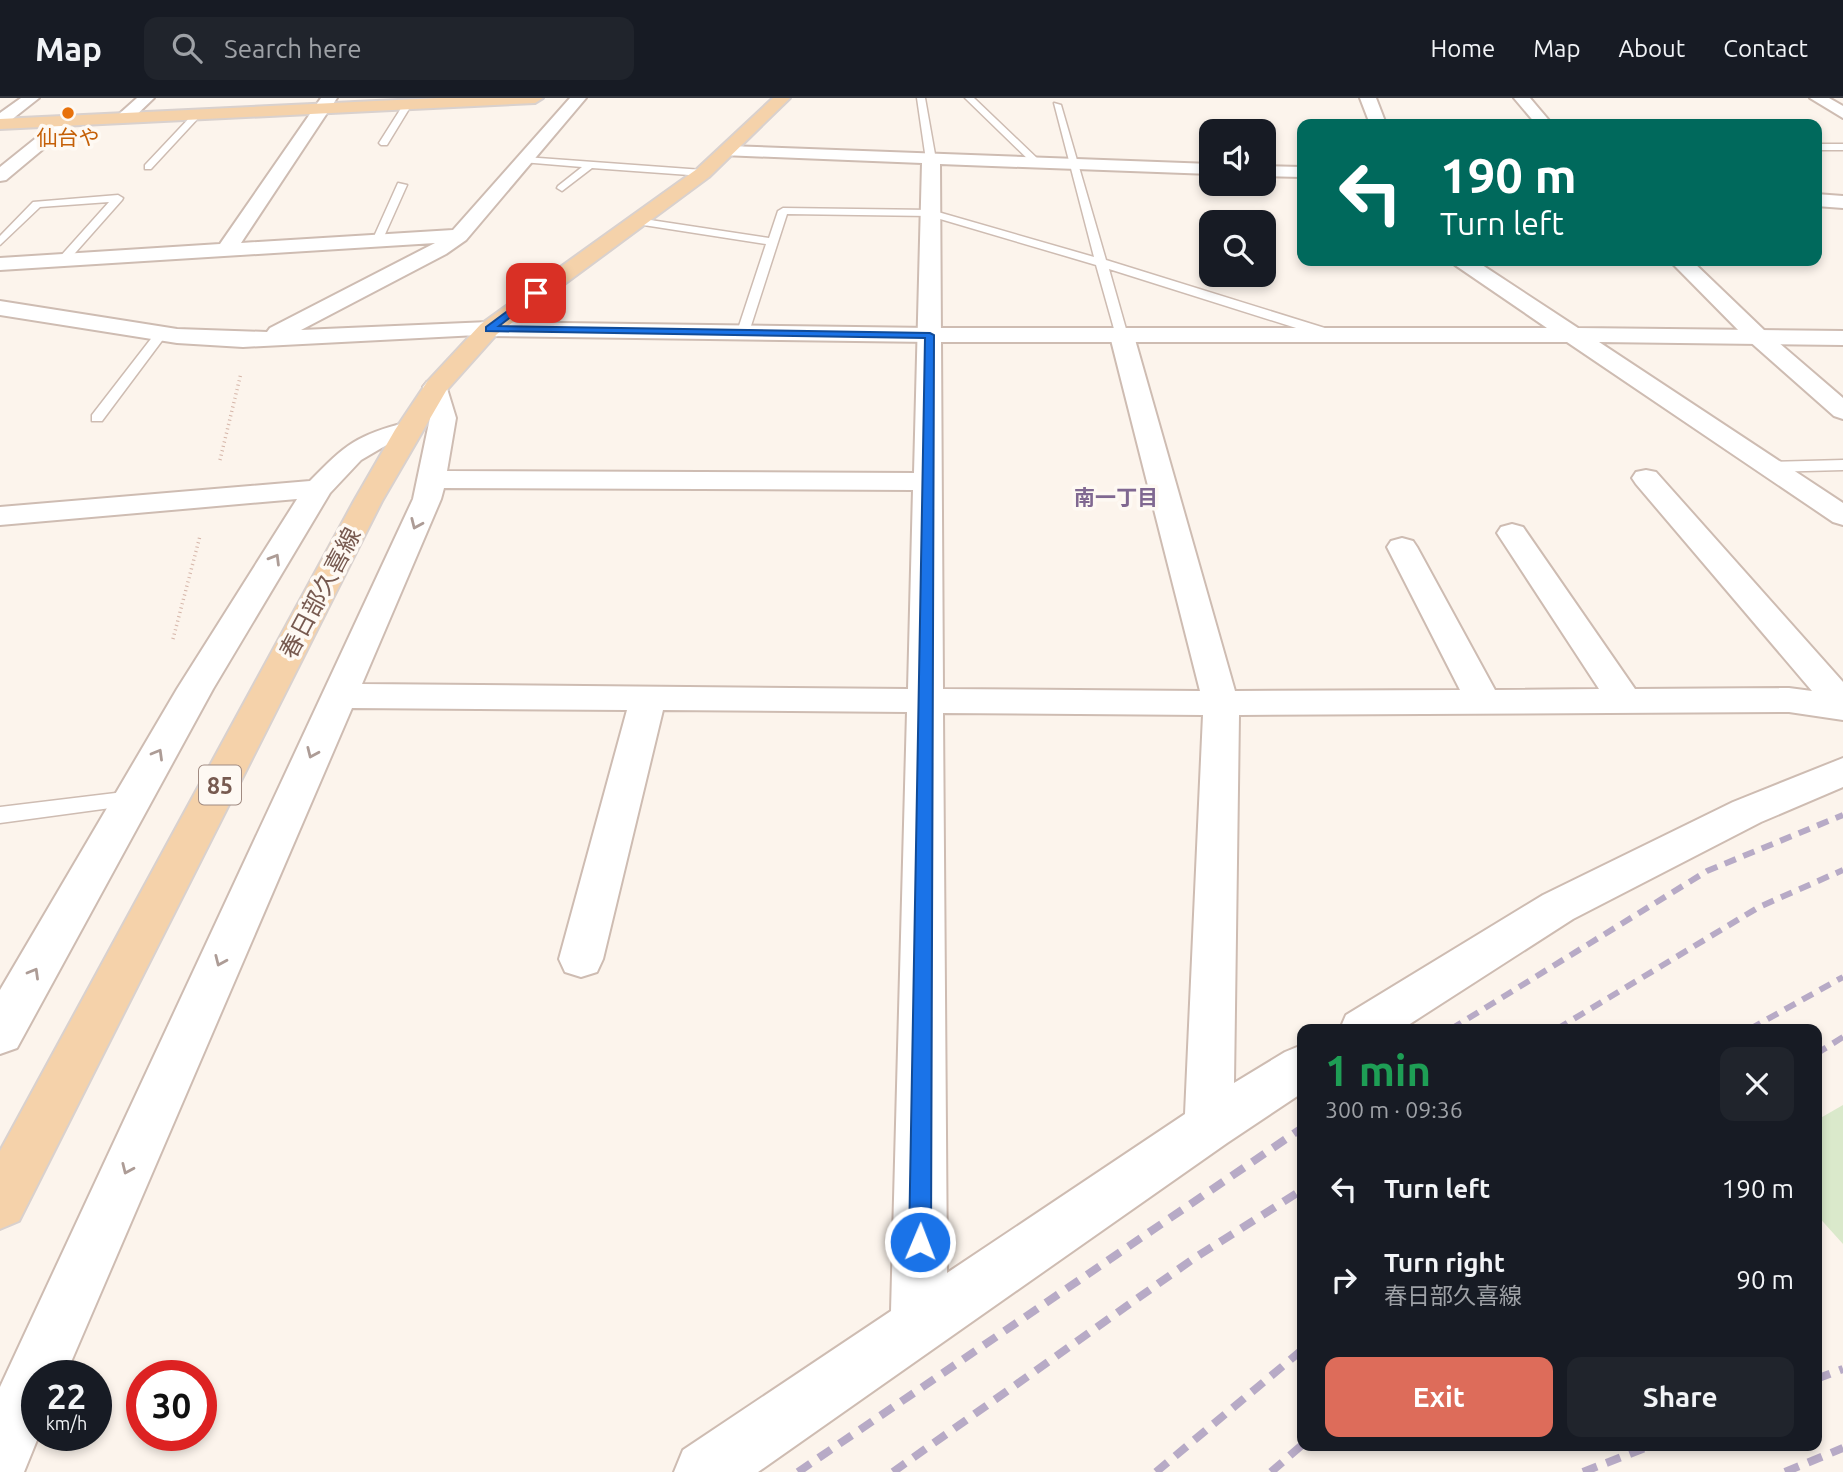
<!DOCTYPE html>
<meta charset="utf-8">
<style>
body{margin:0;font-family:Ubuntu,"Noto Sans JP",sans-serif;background:#20242c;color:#f1f3f6;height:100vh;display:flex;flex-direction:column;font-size:26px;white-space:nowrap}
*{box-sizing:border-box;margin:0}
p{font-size:23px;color:#9ea1a6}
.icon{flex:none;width:38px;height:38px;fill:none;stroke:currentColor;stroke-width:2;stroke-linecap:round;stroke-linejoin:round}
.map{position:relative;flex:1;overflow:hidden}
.side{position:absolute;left:1297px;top:926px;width:525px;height:427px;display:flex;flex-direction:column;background:#171b24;border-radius:14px;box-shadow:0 4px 10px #0003}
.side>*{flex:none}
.guide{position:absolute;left:1297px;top:21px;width:525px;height:147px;border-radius:14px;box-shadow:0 4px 10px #0003;background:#00695c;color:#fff;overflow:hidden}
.fabs{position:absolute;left:1199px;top:21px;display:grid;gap:14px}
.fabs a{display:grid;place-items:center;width:77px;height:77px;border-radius:14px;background:#171b24;box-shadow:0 4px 10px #0003;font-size:35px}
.speed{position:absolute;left:21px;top:1262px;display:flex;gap:14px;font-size:35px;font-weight:700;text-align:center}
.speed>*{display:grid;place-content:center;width:91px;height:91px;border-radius:50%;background:#171b24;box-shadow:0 4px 10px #0003;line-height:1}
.speed small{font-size:18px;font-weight:400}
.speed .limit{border:10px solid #d22;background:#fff;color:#111}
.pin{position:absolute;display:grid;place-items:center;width:60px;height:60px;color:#fff;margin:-30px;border-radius:14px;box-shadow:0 4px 10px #0006}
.me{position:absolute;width:77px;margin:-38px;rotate:1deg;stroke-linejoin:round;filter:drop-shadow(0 0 5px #0008)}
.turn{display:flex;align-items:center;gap:24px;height:147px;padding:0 28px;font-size:32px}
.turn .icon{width:91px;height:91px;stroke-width:2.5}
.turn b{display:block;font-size:49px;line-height:60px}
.round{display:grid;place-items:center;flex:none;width:74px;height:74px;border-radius:14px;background:#20242c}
.head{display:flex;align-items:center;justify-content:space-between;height:119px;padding:0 28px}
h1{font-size:42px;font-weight:700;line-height:52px;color:#1e9e55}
.cta{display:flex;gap:14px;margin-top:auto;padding:14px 28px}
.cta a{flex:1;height:80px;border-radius:14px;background:#dd6c5a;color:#fff;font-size:28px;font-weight:700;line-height:80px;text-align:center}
.cta a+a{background:#20242c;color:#f1f3f6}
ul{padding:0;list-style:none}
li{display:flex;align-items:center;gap:21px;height:91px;padding:0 28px}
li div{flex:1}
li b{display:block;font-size:26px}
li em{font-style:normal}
header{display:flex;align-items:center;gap:42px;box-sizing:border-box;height:98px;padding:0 35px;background:#171b24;border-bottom:2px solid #363941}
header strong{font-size:33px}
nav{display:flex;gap:38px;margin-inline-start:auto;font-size:24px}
.search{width:490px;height:63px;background:#20242c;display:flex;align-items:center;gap:18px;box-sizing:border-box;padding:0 24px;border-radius:14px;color:#9ea1a6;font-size:26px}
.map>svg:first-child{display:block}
.green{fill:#dae9cb}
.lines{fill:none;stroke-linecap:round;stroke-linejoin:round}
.service-casing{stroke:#cebcb2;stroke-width:3}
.minor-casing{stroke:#cebcb2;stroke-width:4}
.tertiary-casing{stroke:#cebcb2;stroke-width:4}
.primary-casing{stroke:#d9d1ce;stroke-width:4}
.path{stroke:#d5b5a8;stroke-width:3.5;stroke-dasharray:1 3.5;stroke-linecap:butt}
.service{fill:#fff;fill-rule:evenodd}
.minor{fill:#fff;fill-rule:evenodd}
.tertiary{fill:#fff;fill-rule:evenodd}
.primary{fill:#f5d2aa;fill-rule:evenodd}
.rail-far1{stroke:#b7aac6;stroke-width:6;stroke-dasharray:12 8;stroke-linecap:butt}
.rail{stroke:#b7aac6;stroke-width:8;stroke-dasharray:15 10;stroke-linecap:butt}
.oneway{stroke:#ad9c96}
.route{fill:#1a73e8;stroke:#114b97;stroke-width:2}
.food-dot{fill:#e8710a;stroke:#fef9f3;stroke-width:2.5}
.labels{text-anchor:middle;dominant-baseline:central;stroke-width:7;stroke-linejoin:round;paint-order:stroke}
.far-food-label{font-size:21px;fill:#c56008;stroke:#fef9f3}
.far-neighbourhood-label{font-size:21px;font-weight:bold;fill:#806891;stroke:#fef9f3}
.shield{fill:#fef9f3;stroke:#a08a81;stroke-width:2}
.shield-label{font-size:23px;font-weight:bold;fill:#775a50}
.street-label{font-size:24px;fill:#775a50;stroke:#fef9f3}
</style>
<header>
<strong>Map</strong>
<div class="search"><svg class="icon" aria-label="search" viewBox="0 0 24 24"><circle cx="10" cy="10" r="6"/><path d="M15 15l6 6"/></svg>Search here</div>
<nav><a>Home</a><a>Map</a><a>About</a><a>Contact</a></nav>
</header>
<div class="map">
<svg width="1843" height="1374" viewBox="0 0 1843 1374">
<rect width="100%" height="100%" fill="#fcf4ec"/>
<path class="green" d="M1843,1007V1146L1816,1116L1817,1022Z"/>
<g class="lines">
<g class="service-casing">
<path id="service" d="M917,0H925L936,62L931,65L926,62Z
M965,0H974L1040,63V67H1034Z
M405,4L412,6L387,47H381L379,45Z
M1054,5L1061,7L1106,162L1341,235V241H1331L1109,171L1128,238L1122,242L1116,238L1096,167L930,118L787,116L749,234L743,238L737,234L766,146L637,126L632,123L637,120L769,140L778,113L783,110L931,112L1094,159Z
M194,15L201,17L151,71H145V67Z
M1816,46H1843V52H1816Z
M525,59L703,72L708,75L703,78L592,70L562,93L557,90L558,88L582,69L522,64V60Z
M398,85L407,87L382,143L373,145L372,143Z
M118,97L123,100L122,102L68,163L58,161L109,104L40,109L0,147V138L33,104Z
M161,232L167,236L102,323H92V317L157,233Z
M1843,362V372L1771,374L1763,369L1771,364Z
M132,693L140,696L143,701L140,706L0,725V709Z"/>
</g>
<g class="minor-casing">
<path id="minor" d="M21,0H39L6,26L0,28V15Z
M137,0H154L130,23H118L116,20L118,17Z
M321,0H337L241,145L453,132L570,0H586L466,142L446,156L301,232L489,224L497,226L501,231L497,236L243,249L177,245L0,217V203L177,231L267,234L270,230L435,145L0,172V160L220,146Z
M1514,0H1530L1552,26H1536Z
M1810,0H1829L1843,8V20Z
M67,18L73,20L75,23L73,26L6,82L0,83V69L61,20Z
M728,48L1211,66V76L940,66L943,591L1200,593L1110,238L1114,233H1130L1134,238L1235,593L1460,592L1387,449L1391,443L1402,440L1413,443L1417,449L1495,592L1599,591L1497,435L1501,429L1512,426L1523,429L1635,591L1789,590L1812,593L1636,386L1632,380L1636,374L1646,372L1656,374L1843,584V622L1789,614L1239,617L1234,985L1285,954L1302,947V995L1227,1045L758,1374H674L683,1352L891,1213L907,614L663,612L603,861L597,874L581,879L565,874L559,861L627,612L352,610L65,1278H37V1337H39L24,1374H0V1289L413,401L430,320L423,289L427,284L436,281L445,284L456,320L447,373L914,375L922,65L722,57L719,53ZM444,390L913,392L908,591L362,586L441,401ZM943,615L1203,617L1185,1016L947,1175Z
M1264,68L1302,69V79L1264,78Z
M1816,96L1843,98V110L1816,108Z
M1670,163H1692L1764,232L1843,300V321L1834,318L1748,242Z
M408,324L417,326L421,332L417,338L390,345L361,362L330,395L213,591L17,950L0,956V892L177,591L297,401L0,427V409L310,383C346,346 357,337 408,324Z
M1843,660V689L1761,724L1573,821L1402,931H1340L1346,917L1543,797L1733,704Z"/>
</g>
<g class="tertiary-casing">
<path id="tertiary" d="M1360,0H1376L1386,26H1370Z
M1452,163H1476L1578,230L1843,233V247L1599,244L1843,405V427L1833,424L1567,244H930L489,238L481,236L477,231L481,226L489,224L930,230H1547L1455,167Z"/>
</g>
<g class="primary-casing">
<path id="primary" d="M439,0H543L535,5L0,31V21Z
M773,0H790L709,79L497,236L446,293L382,403L19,1123L0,1131V1053L354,403L395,332L427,284L481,226L697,71Z"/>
</g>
<path class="path" d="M220,362L241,275
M173,541L200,438"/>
<use href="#service" class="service"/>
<use href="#minor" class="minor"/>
<use href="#tertiary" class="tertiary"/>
<use href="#primary" class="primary"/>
<path class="rail-far1" d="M1451,931L1707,773L1843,717
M1557,931L1759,809L1843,772
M1750,931L1843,879
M1816,956L1843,939"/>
<path class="rail" d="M1816,1281L1843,1271
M798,1374L1302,1030
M893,1374L1193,1161L1302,1092
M1156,1374L1302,1252
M1271,1374L1302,1347
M1583,1374L1650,1348
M1785,1374L1843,1350"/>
</g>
<defs><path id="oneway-chevron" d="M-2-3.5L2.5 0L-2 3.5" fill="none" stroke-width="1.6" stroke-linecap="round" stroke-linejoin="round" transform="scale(1.75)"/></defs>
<g class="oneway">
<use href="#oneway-chevron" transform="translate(416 426) rotate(114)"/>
<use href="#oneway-chevron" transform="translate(275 461) rotate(-59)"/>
<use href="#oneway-chevron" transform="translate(312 655) rotate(114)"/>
<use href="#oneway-chevron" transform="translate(158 656) rotate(-60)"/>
<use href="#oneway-chevron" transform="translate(220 863) rotate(114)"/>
<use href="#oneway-chevron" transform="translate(34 875) rotate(-60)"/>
<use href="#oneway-chevron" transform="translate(127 1071) rotate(114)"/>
</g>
<path class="route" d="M536,192L540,195L539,197L499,228L930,235L934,237L931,1144L928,1152L920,1155L912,1152L909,1144L925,240L486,233V229Z"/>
<circle class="food-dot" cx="68" cy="15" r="7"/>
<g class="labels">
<g class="far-food-label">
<text x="68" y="39">仙台や</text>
</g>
<g class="far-neighbourhood-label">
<text x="1116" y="399">南一丁目</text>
</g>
<rect class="shield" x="199" y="667.5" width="42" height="39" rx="5"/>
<g class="shield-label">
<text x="220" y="687">85</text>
</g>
<g class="street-label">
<text transform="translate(320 495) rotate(-62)">春日部久喜線</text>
</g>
</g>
</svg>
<div class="fabs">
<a><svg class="icon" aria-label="sound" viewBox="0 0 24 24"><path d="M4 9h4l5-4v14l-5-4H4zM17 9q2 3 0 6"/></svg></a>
<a><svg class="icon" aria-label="search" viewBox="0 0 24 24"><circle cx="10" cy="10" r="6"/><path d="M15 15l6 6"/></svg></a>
</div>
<div class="speed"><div>22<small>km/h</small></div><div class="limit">30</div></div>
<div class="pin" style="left:536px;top:195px;background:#d93025"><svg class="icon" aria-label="arrive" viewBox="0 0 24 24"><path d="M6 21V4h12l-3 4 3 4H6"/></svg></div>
<svg class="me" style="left:920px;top:1144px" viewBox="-20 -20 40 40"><circle r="17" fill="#1a73e8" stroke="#fff" stroke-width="3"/><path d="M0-11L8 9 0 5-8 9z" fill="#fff"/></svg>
<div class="guide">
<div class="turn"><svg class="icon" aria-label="left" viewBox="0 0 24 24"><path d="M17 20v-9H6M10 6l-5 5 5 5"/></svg><div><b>190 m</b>Turn left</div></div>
</div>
<section class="side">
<div class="head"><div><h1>1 min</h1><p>300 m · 09:36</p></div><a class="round"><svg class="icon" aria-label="close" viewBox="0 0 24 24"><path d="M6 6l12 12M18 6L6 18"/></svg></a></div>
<ul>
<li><svg class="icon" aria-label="left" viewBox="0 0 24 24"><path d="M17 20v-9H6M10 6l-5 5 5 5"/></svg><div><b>Turn left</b></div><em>190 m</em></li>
<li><svg class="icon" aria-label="right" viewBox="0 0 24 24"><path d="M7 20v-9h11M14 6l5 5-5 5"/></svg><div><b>Turn right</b><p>春日部久喜線</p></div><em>90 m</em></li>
</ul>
<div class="cta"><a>Exit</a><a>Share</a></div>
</section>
</div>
